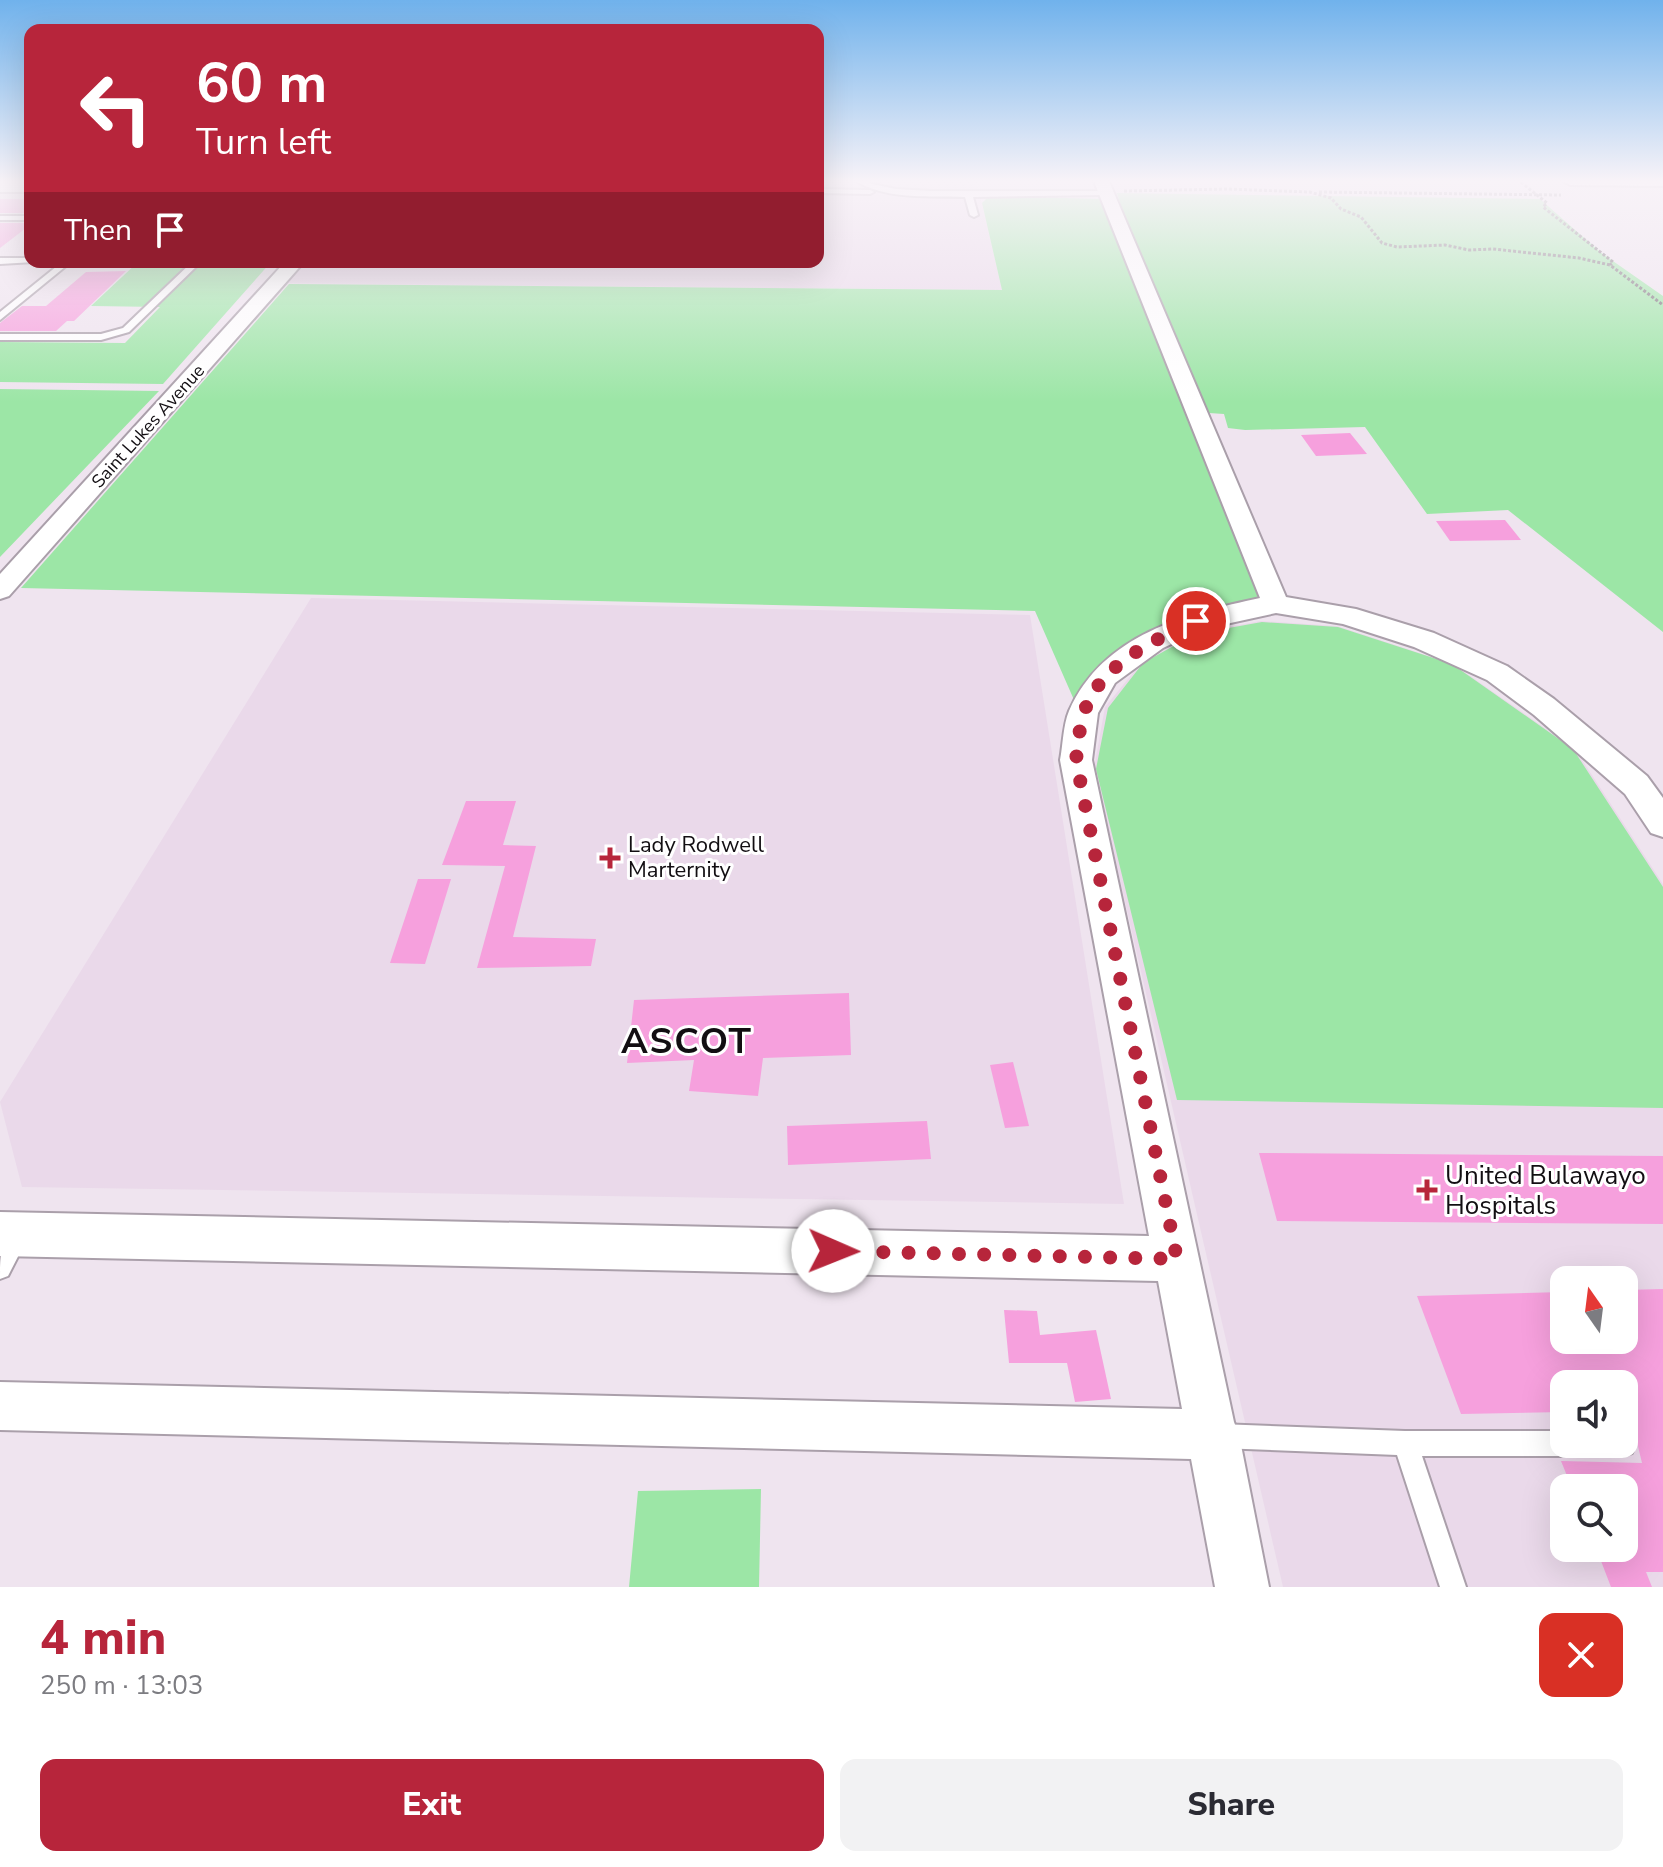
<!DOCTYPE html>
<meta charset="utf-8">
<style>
body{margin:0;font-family:"Nunito Sans",sans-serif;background:#f2f2f3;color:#2b2b33;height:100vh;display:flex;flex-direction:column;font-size:30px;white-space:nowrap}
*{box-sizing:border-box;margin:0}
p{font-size:26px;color:#7c7c81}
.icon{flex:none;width:44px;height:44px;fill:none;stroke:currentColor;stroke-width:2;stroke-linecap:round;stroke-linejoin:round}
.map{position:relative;height:1587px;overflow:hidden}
.side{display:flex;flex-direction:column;background:#fff;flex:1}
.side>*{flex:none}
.top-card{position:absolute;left:24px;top:24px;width:800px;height:244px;border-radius:16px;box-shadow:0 8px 32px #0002;background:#b7253b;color:#fff;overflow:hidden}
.needle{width:52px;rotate:346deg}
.controls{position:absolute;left:1550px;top:1266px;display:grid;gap:16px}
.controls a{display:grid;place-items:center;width:88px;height:88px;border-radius:16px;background:#fff;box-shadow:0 8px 32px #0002;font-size:40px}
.pin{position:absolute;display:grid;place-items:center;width:68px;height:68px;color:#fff;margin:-34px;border:4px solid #fff;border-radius:50%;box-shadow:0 2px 8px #0007}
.me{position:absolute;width:88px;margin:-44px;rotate:91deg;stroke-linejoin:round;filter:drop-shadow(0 0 6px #0008)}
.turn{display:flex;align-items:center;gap:28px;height:168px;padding:0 40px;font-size:36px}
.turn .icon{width:104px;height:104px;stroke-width:2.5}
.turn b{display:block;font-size:56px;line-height:68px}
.then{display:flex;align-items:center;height:76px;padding:0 40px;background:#0003;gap:16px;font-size:30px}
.round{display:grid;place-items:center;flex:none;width:84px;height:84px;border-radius:16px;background:#f2f2f3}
.overview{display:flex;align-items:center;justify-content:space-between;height:136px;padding:0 40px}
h1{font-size:48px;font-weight:800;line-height:60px;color:#b7253b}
.button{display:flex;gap:16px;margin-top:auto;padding:16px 40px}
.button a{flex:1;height:92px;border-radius:16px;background:#b7253b;color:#fff;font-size:32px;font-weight:800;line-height:92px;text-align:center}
.button a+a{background:#f2f2f3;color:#2b2b33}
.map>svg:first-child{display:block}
.built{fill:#ead9ea;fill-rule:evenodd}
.green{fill:#9ce6a6}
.building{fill:#f6a0dd}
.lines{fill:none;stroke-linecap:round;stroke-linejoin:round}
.service-casing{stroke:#aa9faa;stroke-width:4}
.minor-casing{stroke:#aa9faa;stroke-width:4}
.trunk-casing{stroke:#aa9faa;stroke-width:4}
.path{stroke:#787078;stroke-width:3;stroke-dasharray:3 2;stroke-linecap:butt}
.service{fill:#fff;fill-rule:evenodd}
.minor{fill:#fff;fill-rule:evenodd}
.trunk{fill:#fff;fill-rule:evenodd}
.route{stroke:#b7253b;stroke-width:14;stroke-dasharray:0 25.2}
.poi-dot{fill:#b7253b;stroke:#fff;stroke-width:3}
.labels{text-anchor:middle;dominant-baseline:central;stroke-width:6;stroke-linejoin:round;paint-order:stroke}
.far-street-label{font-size:18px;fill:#120e12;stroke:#fff}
.poi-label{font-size:22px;fill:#120e12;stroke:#fff;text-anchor:start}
.near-poi-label{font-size:26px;fill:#120e12;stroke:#fff;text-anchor:start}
.near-district-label{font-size:36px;font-weight:bold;letter-spacing:2px;fill:#120e12;stroke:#fff}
</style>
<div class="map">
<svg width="1663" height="1587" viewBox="0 0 1663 1587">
<rect width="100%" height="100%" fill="#efe4ef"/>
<path class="built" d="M818,179H976L1002,290L281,283L300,262H818Z
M311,598L1030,615L1124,1204L22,1187L0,1102Z
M1261,621L1337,626L1453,664L1575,749L1663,884V1587H1283L1094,768L1105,707L1141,663L1193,633ZM1564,1280H1624V1340H1564ZM1564,1384H1624V1444H1564ZM1564,1488H1624V1548H1564Z"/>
<path class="green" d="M1117,193L1540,199L1600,252L1663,296V632L1508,510L1427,514L1365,427L1245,430L1228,428L1224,414L1209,413L1177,352L1130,236Z
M989,196L1105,199L1260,602L1192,616L1078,709L1035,611L21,588L289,284L1002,290L982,203Z
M138,262H271L163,384L0,382V342L125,343L160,307L91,306Z
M0,389L159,391L0,557Z
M1262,622L1338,627L1452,664L1573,749L1663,887V1108L1177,1100L1096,769L1108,708L1143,663L1195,634Z
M761,1489L759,1587H629L638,1491Z"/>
<path class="building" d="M0,199H30V213H0Z
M0,223H30V225L0,248Z
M126,271L74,321H67L56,331H0V323L22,306H46L86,272Z
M1350,433L1367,454L1316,456L1301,435Z
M1505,520L1521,540L1450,541L1436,521Z
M466,801H516L503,845L536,846L513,937L596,939L591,966L477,968L505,866L442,865Z
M418,879H451L425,964L390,963Z
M849,993L851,1055L763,1058L758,1096L689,1091L694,1060L627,1063L634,1000Z
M1013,1062L1029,1126L1005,1128L990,1065Z
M927,1121L931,1159L788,1165L787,1126Z
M1259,1153L1663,1156V1224L1277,1221Z
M1663,1289V1572H1646L1652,1587H1611L1596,1548H1624V1488H1572L1561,1461L1642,1463L1635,1434L1628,1430L1624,1421V1384H1564V1412L1461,1414L1417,1296L1564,1292V1340H1624V1290Z
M1004,1310L1037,1311L1040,1335L1096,1330L1111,1399L1075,1402L1067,1363H1009Z"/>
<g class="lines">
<g class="service-casing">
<path id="service" d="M853,179H863L872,184L896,189L931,191H1105L1109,193L1105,195L973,197L978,215L974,217L970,215L965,197C930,196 882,200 853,179Z
M818,189L870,190L874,192L870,194L818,193Z
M0,216H30V220H0Z
M0,258H30V262H34L0,264Z
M62,262H71L0,320V312Z
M192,262H201L129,332L101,340H0V334H101L123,328Z
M17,1226L25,1229L28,1237L8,1276L0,1279C0,1260 0,1235 17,1226Z
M1219,1424L1405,1431H1564V1444H1624V1432L1632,1435L1635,1444L1632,1453L1623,1456H1422L1466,1587H1440L1397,1455L1219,1448L1210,1445L1207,1436L1210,1427Z"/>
</g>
<g class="minor-casing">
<path id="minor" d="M1093,179H1108L1286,597L1356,609L1434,633L1507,666L1554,699L1647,776L1663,798V837L1651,833L1625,794L1534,715L1487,680L1414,647L1343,624L1276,613L1203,629L1163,648L1115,683L1098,713L1092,760L1234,1422L1239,1435L1269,1587H1215L1191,1459L0,1430V1382L1182,1409L1158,1281L0,1256V1212L1149,1236L1060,760C1063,745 1063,725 1069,711C1103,634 1186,614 1260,598Z
M0,182H30V192H0Z
M285,262H304L9,596L0,599V574Z"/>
</g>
<g class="trunk-casing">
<path id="trunk" d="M1560,179H1663V186L1570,185Z"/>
</g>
<path class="path" d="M1517,179L1547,203L1543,207L1613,262L1610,265
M1124,191L1227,189L1310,192L1331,198L1341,209L1361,217L1382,243L1397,247L1445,245L1469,250L1493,249L1579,258L1610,265L1663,305
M1319,192L1561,195"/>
<use href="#service" class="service"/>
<use href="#minor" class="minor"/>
<use href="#trunk" class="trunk"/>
</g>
<linearGradient id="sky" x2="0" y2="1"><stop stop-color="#70b2ec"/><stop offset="0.45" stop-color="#f8f3f8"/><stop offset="1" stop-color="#f8f3f8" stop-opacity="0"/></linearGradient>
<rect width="1663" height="402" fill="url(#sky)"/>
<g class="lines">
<path class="route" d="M833,1251L1177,1259L1076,760C1078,745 1079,730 1083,716C1097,666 1152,641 1196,621"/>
</g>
<g class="poi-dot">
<path d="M606 846h8v8h8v8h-8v8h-8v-8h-8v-8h8z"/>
<path d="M1423 1178h8v8h8v8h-8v8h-8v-8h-8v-8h8z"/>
</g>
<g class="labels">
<g class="far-street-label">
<text transform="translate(148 426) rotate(-48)">Saint Lukes Avenue</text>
</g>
<g class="poi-label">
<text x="628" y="845">Lady Rodwell<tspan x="628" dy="25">Marternity</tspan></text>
</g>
<g class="near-poi-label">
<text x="1445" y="1175">United Bulawayo<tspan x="1445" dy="30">Hospitals</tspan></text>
</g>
<g class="near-district-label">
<text x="687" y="1041">ASCOT</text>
</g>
</g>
</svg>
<div class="controls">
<a><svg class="needle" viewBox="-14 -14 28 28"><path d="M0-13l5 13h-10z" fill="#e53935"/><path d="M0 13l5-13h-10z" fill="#7c7c81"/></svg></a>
<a><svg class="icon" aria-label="sound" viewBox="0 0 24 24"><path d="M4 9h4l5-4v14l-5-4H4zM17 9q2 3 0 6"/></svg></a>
<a><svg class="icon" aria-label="search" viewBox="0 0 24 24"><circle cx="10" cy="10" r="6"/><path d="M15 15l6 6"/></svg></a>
</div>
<div class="pin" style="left:1196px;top:621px;background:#d93025"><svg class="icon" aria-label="arrive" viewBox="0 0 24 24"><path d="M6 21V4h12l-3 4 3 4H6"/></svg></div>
<svg class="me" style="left:833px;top:1251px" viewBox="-20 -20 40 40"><circle r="19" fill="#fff"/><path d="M0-13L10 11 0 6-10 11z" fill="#b7253b"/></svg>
<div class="top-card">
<div class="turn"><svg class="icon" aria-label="left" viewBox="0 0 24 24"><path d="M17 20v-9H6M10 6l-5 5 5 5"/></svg><div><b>60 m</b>Turn left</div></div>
<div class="then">Then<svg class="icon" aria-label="arrive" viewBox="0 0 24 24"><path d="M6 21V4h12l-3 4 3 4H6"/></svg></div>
</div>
</div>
<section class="side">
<div class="overview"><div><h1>4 min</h1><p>250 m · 13:03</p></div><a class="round" style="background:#d93025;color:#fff"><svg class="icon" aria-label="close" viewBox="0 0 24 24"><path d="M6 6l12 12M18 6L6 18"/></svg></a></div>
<div class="button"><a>Exit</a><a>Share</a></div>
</section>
